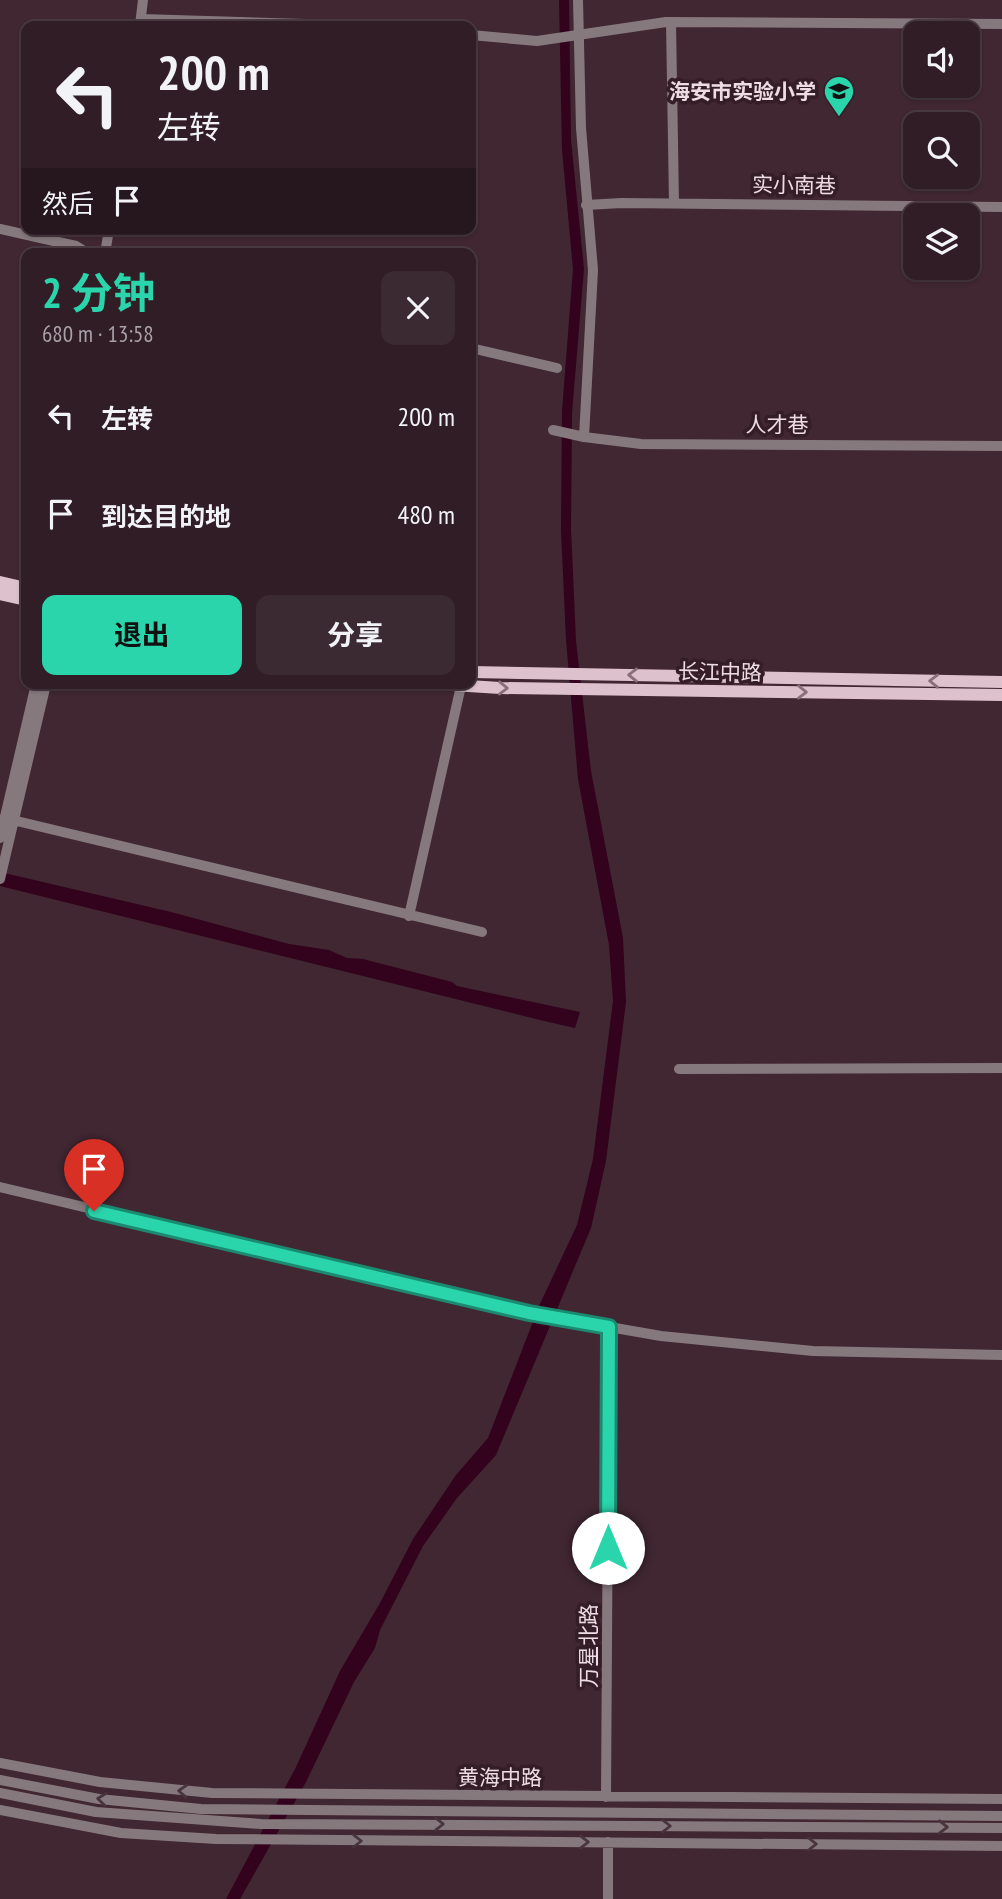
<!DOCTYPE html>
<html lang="zh">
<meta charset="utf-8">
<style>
body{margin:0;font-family:"PT Sans Narrow","Noto Sans SC",sans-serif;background:#3c2a32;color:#f1f3f6;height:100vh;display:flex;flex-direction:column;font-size:26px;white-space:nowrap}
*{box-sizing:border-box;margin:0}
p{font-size:23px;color:#a8a2a7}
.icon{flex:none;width:38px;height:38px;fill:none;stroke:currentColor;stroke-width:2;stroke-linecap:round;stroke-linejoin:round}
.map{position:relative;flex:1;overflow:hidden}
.side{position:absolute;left:21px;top:248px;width:455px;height:441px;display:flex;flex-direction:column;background:#301d26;border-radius:14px;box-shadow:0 2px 5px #0004,0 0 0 2px #4b3b43}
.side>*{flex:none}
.banner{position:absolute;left:21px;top:21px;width:455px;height:214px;border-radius:14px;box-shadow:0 2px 5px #0004,0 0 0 2px #4b3b43;background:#301d26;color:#f1f3f6;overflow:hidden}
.buttons{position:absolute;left:903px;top:21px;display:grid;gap:14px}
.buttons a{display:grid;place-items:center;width:77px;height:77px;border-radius:14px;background:#301d26;box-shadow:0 2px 5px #0004,0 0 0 2px #4b3b43;font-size:35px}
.pin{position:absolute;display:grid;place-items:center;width:60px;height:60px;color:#fff;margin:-72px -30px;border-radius:50% 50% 50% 0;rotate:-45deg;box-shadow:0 0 7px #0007}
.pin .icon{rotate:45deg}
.me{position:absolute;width:77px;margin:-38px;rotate:0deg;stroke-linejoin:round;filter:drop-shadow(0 0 5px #0008)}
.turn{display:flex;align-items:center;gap:24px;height:147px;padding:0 21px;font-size:32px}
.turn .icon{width:91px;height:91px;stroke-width:2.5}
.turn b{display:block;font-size:49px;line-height:60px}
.then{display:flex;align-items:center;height:66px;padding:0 21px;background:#0003;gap:14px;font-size:26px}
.round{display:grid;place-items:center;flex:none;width:74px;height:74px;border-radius:14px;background:#3c2a32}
.headline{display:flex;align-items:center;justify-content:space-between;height:119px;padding:0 21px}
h1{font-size:42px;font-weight:700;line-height:52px;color:#2ad5ac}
.button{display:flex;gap:14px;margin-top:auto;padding:14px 21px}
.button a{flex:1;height:80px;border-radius:14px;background:#2ad5ac;color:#111;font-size:28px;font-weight:700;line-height:80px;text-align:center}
.button a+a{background:#3c2a32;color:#f1f3f6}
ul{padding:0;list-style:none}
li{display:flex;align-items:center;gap:21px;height:98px;padding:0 21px}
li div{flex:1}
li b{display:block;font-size:26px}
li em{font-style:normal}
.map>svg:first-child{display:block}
.water{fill:#33021d}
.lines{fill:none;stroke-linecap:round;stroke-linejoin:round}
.minor{stroke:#86797e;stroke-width:10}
.major{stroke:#ddc1cc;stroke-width:12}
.oneway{stroke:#896f7a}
.oneway2{stroke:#49343e}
.route-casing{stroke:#1b8a70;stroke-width:18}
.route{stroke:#2ad5ac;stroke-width:12}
.labels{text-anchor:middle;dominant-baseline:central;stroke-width:7;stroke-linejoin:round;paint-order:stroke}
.poi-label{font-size:21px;font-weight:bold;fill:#eddce3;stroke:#351d28;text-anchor:end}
.street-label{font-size:21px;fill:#eddce3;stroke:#351d28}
</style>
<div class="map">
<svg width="1002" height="1899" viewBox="0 0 1002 1899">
<rect width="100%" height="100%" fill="#402732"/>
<path class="water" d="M559,0H569L571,140L584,269L572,413L571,529L576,641L591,771L623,938L626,1002L606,1161L591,1228L496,1455L457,1498L423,1546L380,1630L375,1648L354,1682L306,1782L240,1899H226L296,1767L340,1671L380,1603L413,1539L456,1475L488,1438L539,1306L577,1225L593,1159L613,1001L609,945L578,779L566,640L561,531L562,411L573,269L562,150Z
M0,872L171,912L289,944L329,950L347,958L363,959L452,982L457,986L580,1012L575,1028L544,1021L0,886Z"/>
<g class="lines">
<path class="minor" d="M578,0L581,128L593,270L584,437
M141,19L374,26
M671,22L674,203
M140,25L143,0
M471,35L537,41L666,22L1002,24
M586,205L622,203L1002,207
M0,229L76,246L89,254
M105,254L109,229
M471,348L557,368
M553,430L584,437L641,444L1002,446
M4,818L482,932
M0,838L36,684
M0,879L46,684
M409,916L461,686
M679,1069L1002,1068
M0,1187L529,1313L661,1336L813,1351L1002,1355
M0,1763L100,1782L212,1793L1002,1799
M0,1780L99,1799L201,1809L1002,1816
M0,1793L96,1812L261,1824L1002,1828
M606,1797L609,1327
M0,1810L121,1833L216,1839L1002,1846
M608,1899V1842"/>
<path class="major" d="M0,582L26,588
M0,594L26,600
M471,672L1002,682
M437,684L500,688L1002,695"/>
</g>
<defs><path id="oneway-chevron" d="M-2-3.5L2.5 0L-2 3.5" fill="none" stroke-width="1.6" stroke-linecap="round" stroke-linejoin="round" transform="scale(1.75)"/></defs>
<g class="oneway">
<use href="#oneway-chevron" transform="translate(633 675) rotate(-179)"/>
<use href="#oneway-chevron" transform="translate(934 681) rotate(-179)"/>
<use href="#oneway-chevron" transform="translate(503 688) rotate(1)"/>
<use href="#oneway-chevron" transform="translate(802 692) rotate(1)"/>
</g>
<g class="oneway2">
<use href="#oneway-chevron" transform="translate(183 1791) rotate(-176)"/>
<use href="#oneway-chevron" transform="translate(102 1799) rotate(-173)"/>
<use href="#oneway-chevron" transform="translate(439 1824)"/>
<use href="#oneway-chevron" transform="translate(666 1826)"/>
<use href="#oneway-chevron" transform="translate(943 1827) rotate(1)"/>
<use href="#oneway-chevron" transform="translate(357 1841)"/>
<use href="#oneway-chevron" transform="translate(584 1842)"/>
<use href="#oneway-chevron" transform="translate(812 1844)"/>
</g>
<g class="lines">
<g class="route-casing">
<path id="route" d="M94,1211L529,1313L609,1327L608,1548"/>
</g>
<use href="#route" class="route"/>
</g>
<defs>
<g id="school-pin" transform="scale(1.575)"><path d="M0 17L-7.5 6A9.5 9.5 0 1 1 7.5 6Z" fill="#2ad5ac" stroke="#351d28"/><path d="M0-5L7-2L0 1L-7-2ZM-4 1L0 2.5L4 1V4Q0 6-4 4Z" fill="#111"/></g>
</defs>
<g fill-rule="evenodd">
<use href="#school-pin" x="839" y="91"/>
</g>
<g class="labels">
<g class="poi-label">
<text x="816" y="91">海安市实验小学</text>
</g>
<g class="street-label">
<text transform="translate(794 185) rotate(1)">实小南巷</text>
<text x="777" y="424">人才巷</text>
<text transform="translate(720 672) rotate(1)">长江中路</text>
<text transform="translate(588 1646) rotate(-90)">万星北路</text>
<text x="500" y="1777">黄海中路</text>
</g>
</g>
</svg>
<div class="buttons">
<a><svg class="icon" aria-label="sound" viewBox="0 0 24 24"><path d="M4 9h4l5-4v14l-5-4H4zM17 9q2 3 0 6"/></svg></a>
<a><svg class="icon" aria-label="search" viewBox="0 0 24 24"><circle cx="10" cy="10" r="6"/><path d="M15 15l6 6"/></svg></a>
<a><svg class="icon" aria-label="layers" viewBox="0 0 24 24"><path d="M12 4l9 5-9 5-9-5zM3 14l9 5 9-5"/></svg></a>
</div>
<div class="pin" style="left:94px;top:1211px;background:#d93025"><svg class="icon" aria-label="arrive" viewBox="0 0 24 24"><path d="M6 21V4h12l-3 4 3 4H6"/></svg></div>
<svg class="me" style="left:608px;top:1548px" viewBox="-20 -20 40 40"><circle r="19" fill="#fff"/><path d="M0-13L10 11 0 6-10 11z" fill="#2ad5ac"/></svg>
<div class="banner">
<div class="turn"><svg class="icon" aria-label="left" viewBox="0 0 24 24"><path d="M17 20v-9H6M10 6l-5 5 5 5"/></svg><div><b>200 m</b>左转</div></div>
<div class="then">然后<svg class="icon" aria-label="arrive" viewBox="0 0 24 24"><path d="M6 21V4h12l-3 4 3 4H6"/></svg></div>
</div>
<section class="side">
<div class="headline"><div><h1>2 分钟</h1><p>680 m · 13:58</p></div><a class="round"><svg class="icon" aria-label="close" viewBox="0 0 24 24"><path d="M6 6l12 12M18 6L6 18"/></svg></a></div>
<ul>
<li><svg class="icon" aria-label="left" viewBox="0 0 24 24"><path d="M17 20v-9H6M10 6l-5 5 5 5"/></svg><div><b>左转</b></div><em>200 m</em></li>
<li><svg class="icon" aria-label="arrive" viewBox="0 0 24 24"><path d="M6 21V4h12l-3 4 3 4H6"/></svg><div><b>到达目的地</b></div><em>480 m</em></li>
</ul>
<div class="button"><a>退出</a><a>分享</a></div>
</section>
</div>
